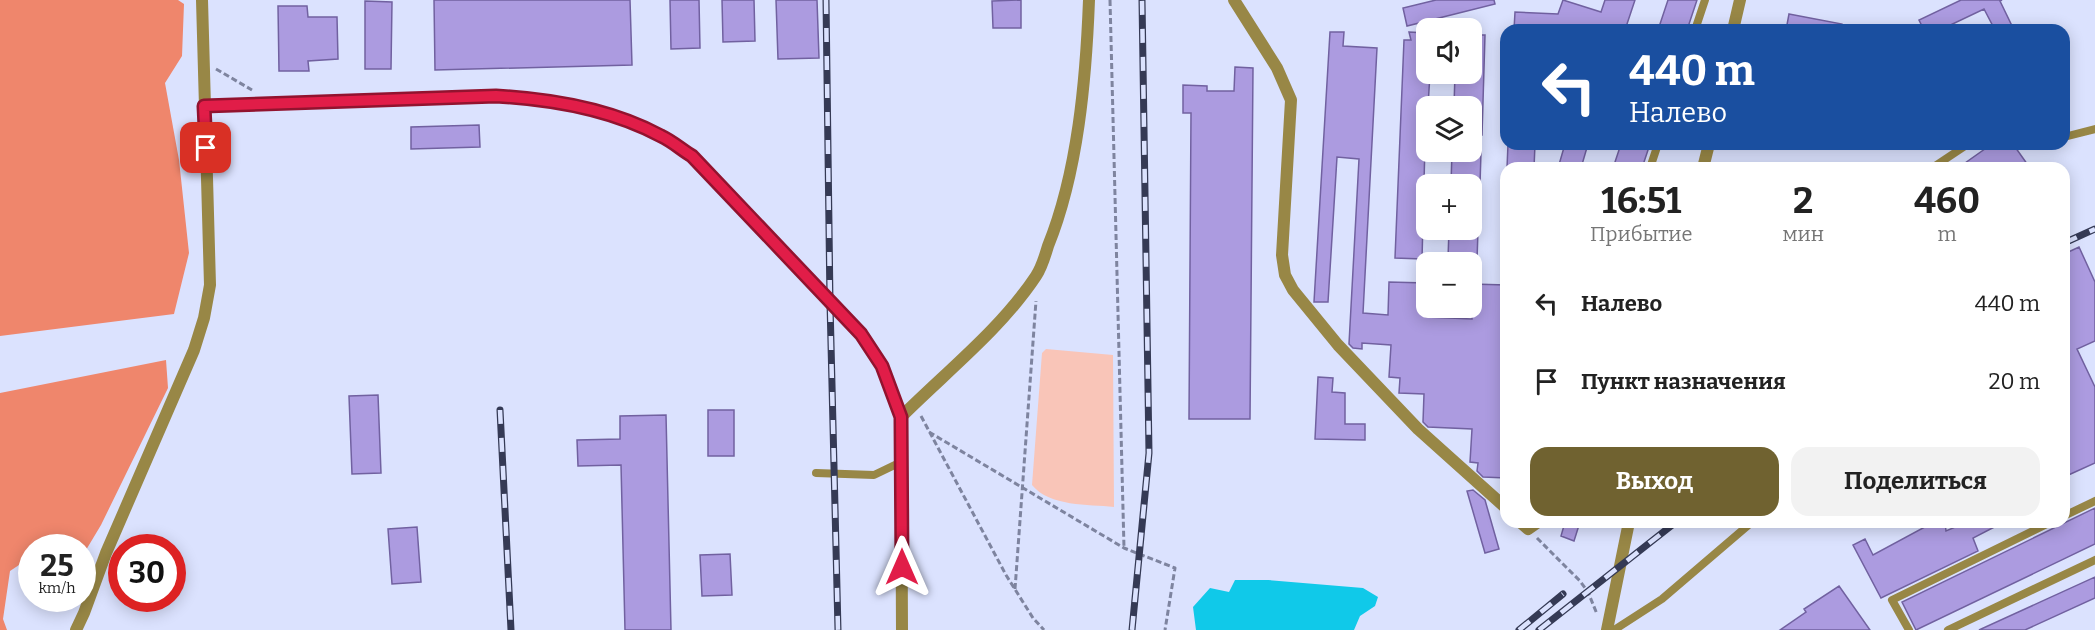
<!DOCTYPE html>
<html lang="ru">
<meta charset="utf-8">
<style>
body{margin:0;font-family:Bitter,serif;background:#f2f2f2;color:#222;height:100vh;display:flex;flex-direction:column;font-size:22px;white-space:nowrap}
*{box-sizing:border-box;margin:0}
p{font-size:20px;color:#767676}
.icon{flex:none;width:33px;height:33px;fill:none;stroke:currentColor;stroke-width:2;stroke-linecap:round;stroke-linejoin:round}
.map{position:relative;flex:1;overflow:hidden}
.sheet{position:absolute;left:1500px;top:162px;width:570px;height:366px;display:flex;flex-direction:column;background:#fff;border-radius:18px;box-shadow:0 3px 15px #0003}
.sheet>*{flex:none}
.hud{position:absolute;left:1500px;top:24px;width:570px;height:126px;border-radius:18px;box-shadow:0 3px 15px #0003;background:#1a4fa0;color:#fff;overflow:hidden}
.tools{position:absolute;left:1416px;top:18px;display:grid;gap:12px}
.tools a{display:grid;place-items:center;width:66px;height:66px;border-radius:12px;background:#fff;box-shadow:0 3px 15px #0003;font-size:30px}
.speed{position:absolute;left:18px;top:534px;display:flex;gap:12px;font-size:30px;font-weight:700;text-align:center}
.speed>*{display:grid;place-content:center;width:78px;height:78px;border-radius:50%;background:#fff;box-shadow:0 3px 15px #0003;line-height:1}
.speed small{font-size:15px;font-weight:400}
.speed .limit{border:9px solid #d22;background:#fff;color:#111}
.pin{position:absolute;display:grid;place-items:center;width:51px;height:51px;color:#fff;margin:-26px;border-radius:12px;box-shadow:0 3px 9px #0006}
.me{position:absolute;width:66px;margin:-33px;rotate:0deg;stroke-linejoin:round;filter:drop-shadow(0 0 4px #0008)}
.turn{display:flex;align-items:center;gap:21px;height:126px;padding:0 30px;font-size:27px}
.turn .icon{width:78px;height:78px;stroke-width:2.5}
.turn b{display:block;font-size:42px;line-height:51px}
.eta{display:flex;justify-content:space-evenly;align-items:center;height:102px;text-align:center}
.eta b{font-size:36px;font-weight:700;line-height:42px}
.button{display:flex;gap:12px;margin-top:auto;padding:12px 30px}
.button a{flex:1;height:69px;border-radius:18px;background:#706230;color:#fff;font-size:24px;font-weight:700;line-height:69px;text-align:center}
.button a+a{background:#f2f2f2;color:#222}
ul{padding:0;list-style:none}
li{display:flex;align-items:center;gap:18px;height:78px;padding:0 30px}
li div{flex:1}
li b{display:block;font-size:22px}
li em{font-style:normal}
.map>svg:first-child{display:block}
.green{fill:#f9c5b8}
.forest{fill:#ef866c}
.water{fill:#10c9e9}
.building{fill:#ac9be0;stroke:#7161a0;stroke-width:1.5}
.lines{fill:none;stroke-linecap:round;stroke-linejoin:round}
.path{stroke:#7e849f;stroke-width:3;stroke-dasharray:6 3;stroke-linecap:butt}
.service{stroke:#988746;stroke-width:8}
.minor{stroke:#988746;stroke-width:12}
.tertiary{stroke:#988746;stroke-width:12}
.rail-casing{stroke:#353a55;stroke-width:7}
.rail{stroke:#dbe2fe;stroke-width:4.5;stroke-dasharray:14;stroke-linecap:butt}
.route-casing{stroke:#92132f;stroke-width:15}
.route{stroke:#e11d48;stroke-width:10}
</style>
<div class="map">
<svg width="2095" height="630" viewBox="0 0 2095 630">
<rect width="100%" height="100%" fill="#dbe2fe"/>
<path class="green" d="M1046,349L1113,355L1114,507C1088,504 1050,507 1032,485L1042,353Z"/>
<path class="forest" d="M0,0H178L184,4L182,56L165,83L179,160L189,253L174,314L0,336Z
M166,360L168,388L101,525L86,550H83L82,548H32L31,557L10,571L3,619L7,630H0V393Z"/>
<path class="water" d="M1235,580H1268L1363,588L1378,597L1375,606L1360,616L1354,630H1196L1193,607L1210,588L1229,592Z"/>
<path class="building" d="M434,0H630L632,65L435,70Z
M670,0H699L700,48L671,49Z
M722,0H754L755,41L723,42Z
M776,0H817L819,58L778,59Z
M1021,0V28H993L992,1Z
M1436,0H1494L1495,4L1407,26L1403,8Z
M1563,0L1601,12L1605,0H1635L1625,30H1514L1515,12L1558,14Z
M1668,0H1697L1687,30H1658Z
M1961,0H2002L2000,1L2014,30H1995L1984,9L1940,30H1924L1919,20Z
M365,1L392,2L391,69H365Z
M278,6H307L308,17H337L338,59L308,61L309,71H279Z
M1789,14L1842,24V30H1786Z
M1330,32H1344L1343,46L1377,48L1363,313L1388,315L1389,282L1426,283V317L1472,319V284L1506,285V478L1483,477L1477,471L1478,463L1470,462L1472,429L1428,427L1423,422L1424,394L1399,393L1400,378L1389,377L1391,345L1362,343V349L1353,348L1349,344L1359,159L1337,157L1328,302H1314Z
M1409,32L1426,33V74H1430L1428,106H1426L1422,259L1395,258L1404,40H1411Z
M1472,35H1485L1482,135H1472V106H1454L1455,74H1472Z
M1235,67L1253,68L1250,419H1189L1191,113H1183V85L1207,86V91H1234Z
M479,125L480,147L411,149V127Z
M1508,144H1535L1534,168H1507Z
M1565,144H1588L1581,168H1558Z
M1621,144H1650L1642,168H1613Z
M1992,144H2013L2030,168H1958Z
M1452,152H1481L1480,184H1451Z
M1449,230H1478L1477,260L1448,258Z
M2079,247L2095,282V341L2077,349L2095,387V463L2064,477V400L2069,397L2064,386V254Z
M1318,377L1333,378L1332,392L1345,393V424H1365V440L1315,439Z
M378,395L381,473L352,474L349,396Z
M708,410H734V456H708Z
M666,415L671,630H625L621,465L578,466L577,440L620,439V416Z
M1473,490L1485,500L1499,549L1485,553L1467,491Z
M2095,508V544L1916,630L1902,602Z
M1565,522H1580L1574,541L1561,536Z
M1934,522H1945L1946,531L1967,522H2004L1973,538L1978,551L1881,598L1853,545L1865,539L1873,555Z
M417,527L421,582L392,584L388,529Z
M730,554L732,595L702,596L700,555Z
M2095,577V598L2025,630H1979Z
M1839,586L1870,630H1780L1806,612L1804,609Z"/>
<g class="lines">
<path class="path" d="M1110,0L1124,548
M216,69L252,90
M921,416L1006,575L1033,618L1044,630
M929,432L1124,548L1175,568L1165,630
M1537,538L1580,581L1588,592L1597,614
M1015,589L1036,301"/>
<path class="service" d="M1695,30L1705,0
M2064,137L2095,129
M1650,168L1658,144
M1932,168L1968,144
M816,473L874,475L901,462
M2064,516L2095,501
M1614,630L1662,599L1752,522
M1909,630L1892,600L2051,522
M1948,630L2095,560"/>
<path class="minor" d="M1234,0L1277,68L1291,100L1282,255L1285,275L1293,290L1338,345L1418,429L1506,508
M204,106L496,96C551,100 611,109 661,136C672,141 682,150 692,156L861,334L882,366L901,417L902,630
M901,417C946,372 1001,329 1036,276C1042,267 1045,256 1048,246C1078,172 1086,79 1089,0
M1520,522L1528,529L1538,522
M76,630L84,613L106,553L194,350L204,318L210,285L202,0"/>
<path class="tertiary" d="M1733,30L1740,0
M1703,168L1709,144
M1607,630L1629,522"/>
<g class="rail-casing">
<path id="rail" d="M826,0L830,303L838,630
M2064,243L2095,229
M500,410L511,630
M1132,630L1149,453L1142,0
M1519,630L1563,594
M1539,630L1676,522"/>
</g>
<use href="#rail" class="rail"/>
</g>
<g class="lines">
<g class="route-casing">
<path id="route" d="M206,148L204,106L496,96C551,99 611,109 661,136C672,141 682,150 692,156L861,334L882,366L901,417L902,567"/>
</g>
<use href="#route" class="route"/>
</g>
</svg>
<div class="tools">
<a><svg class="icon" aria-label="sound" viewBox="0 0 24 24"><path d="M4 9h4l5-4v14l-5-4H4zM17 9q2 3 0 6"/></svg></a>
<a><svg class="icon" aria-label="layers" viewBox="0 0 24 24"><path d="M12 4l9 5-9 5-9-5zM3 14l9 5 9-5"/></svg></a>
<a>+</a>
<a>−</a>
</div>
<div class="speed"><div>25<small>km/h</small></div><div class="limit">30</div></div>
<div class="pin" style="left:206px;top:148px;background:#d93025"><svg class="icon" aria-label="arrive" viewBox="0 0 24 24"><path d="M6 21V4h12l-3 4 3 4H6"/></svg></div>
<svg class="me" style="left:902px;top:567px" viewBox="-20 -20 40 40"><path d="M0-17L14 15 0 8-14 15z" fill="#e11d48" stroke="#fff" stroke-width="4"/></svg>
<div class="hud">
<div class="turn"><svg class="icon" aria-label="left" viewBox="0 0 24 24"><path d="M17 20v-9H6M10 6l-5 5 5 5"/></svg><div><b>440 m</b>Налево</div></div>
</div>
<section class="sheet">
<div class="eta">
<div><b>16:51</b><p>Прибытие</p></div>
<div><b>2</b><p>мин</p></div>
<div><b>460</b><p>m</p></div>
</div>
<ul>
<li><svg class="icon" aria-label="left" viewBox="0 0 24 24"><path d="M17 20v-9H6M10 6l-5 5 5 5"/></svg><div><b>Налево</b></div><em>440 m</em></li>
<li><svg class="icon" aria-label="arrive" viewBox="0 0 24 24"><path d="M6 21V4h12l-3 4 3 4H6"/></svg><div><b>Пункт назначения</b></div><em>20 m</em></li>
</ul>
<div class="button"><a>Выход</a><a>Поделиться</a></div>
</section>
</div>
